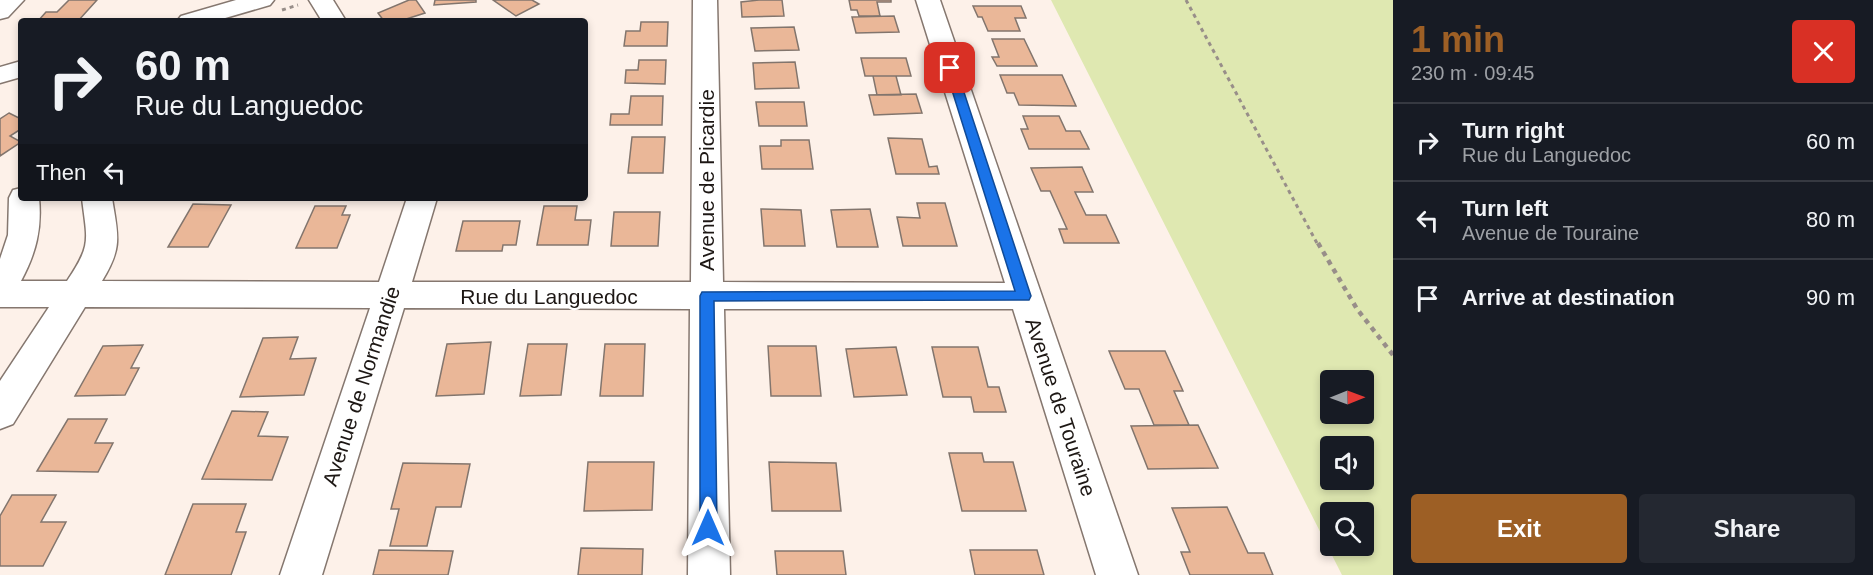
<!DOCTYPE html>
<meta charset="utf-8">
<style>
body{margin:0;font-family:Helvetica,sans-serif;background:#242831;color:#f1f3f6;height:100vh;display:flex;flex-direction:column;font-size:22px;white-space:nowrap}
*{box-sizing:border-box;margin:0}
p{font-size:20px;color:#9ea1a6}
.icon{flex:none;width:33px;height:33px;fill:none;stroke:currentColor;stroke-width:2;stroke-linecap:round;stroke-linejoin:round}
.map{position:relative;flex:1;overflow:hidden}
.panel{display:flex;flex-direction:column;background:#171b24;width:480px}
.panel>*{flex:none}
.guide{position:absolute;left:18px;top:18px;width:570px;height:183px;border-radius:6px;box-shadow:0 3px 9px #0003;background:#171b24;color:#f1f3f6;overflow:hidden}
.needle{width:39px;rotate:89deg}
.buttons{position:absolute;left:1320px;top:370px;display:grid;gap:12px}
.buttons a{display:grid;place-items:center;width:54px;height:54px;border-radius:6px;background:#171b24;box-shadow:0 3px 9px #0003;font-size:30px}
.pin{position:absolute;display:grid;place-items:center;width:51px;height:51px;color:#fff;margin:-26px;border-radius:12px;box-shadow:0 3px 9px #0006}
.me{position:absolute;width:66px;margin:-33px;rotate:0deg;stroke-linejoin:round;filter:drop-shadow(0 0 4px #0008)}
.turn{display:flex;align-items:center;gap:21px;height:126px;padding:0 18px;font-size:27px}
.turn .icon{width:78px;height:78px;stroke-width:2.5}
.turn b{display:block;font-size:42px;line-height:51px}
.then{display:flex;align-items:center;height:57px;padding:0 18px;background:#0003;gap:12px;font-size:22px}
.round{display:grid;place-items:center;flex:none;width:63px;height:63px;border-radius:6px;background:#242831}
.headline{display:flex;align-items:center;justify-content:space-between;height:102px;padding:0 18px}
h1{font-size:36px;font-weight:700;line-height:45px;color:#9d5f25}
.action{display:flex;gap:12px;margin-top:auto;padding:12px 18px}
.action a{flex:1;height:69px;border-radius:6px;background:#9d5f25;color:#fff;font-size:24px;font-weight:700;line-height:69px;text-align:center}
.action a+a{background:#242831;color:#f1f3f6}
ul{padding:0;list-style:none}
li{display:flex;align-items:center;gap:18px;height:78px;padding:0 18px;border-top:2px solid #363941}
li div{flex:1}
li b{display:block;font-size:22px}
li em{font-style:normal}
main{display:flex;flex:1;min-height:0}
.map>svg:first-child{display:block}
.green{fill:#dfe8b1;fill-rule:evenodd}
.building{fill:#eab798;stroke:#82756d;stroke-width:1.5}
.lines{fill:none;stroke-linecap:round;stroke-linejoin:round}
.minor-casing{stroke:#85776f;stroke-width:3}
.path-far1{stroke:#988e89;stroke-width:3;stroke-dasharray:4 4;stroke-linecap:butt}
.path{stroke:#988e89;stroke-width:4.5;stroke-dasharray:5 5;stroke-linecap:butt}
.minor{fill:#fff;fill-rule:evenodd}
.route{fill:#1a73e8;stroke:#114b97;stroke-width:1.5}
.labels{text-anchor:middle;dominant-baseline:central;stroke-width:4.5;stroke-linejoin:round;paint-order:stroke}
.street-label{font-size:21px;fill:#1d1714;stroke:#fff}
</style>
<main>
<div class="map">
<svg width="1393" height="575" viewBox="0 0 1393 575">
<rect width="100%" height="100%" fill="#fdf1e9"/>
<path class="green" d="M1051,0H1393V575H1342ZM1330,381H1364V414H1330ZM1330,447H1364V480H1330ZM1330,513H1364V546H1330Z"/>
<path class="building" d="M69,0H97L78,21H38L46,12H57Z
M409,0H416L425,13L400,21H384L378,13Z
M435,0H476V2L434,5Z
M493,0H532L539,4L516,16Z
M759,0H782L784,16L742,17L741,2Z
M849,0H891V2H877L880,16H859L857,10H851Z
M973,6H1021L1026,18H1015L1020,31H988L982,17H978Z
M894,16L899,32L856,33L852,17Z
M641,22H668L667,46H624L626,31H640Z
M794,27L799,50L755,51L751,28Z
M992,39H1024L1037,66H997L992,57H999Z
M861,58H906L911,76H865Z
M639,60H666L665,84L625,83L626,70H638Z
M795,62L799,88L755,89L753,63Z
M1000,75H1062L1076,106L1019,105L1014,93H1007Z
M873,76H896L901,95H877Z
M916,94L922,113L874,115L869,95Z
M631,96H663L662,125H610L611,114H629Z
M756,102H804L807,126H759Z
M9,113L21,119V129L10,136L21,142L0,156V119Z
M1023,116H1059L1066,131H1080L1089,149H1029L1021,129H1028Z
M632,137H665L663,173H628Z
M888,138L922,139L929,167L937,166L939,174H896Z
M781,140H809L813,169H762L760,146H781Z
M1082,167L1093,192H1075L1086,215H1106L1119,243H1064L1059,229H1067L1050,191H1041L1031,168Z
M917,203H945L957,246H903L897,217L920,218Z
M193,204L231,205L208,247H168Z
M315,206H346L342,215H350L337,248H296Z
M544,206H577L575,220H591L588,245H537Z
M761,209L801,210L805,246H764Z
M870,209L878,247H837L831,210Z
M614,212H660L658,246H611Z
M463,221H520L516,245H503L502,251H456Z
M298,337L290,359L316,358L304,395L240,397L263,338Z
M491,342L484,394L436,396L447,344Z
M528,344H567L561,395L520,396Z
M605,344H645L643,396H600Z
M143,345L131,368H139L125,395L75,396L103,346Z
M768,346H816L821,396H771Z
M896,347L907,395L854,397L846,349Z
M932,347H978L988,387H999L1006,412H974L971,397H943Z
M1109,351H1165L1183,391H1174L1189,425H1154L1139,389H1125Z
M232,411L268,412L258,436L288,437L272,480L202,479Z
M68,419H107L95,443H113L98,472L37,471Z
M1198,425L1218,468L1148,469L1131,426Z
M949,453H982L984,462H1013L1026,511H962Z
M588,462H654L652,510L584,511Z
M769,462L836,463L841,511H772Z
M403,463L470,464L461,507H436L427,546H390L399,509H391Z
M12,495H56L41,522H66L43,566H0V516Z
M193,504H246L236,532H246L231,575H165Z
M1227,507L1248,553H1264L1273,575H1190L1181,552H1190L1172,508Z
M581,548L643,549L642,575H578Z
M379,550L453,551L448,575H373Z
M970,550H1037L1044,575H975Z
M775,551H843L846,575H777Z"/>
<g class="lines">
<g class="minor-casing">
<path id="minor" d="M0,0H24L8,17L0,19Z
M236,0H274L270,5L215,21H177L181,16Z
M309,0H333L346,21H322Z
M693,0H717L723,282L1005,283L916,0H940L1138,575H1096L1013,309H724L730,575H688L690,309L404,308L322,575H280L370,308L85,307L13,424L0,429V381L49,307H0V259L8,235L9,198L13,190L21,188V198H39C42,229 36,253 21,281H67C92,244 87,241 82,198H112C118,236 123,247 102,281L379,282L407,198H437L412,282H691Z
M21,61V77L0,83V67Z"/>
</g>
<path class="path-far1" d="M1186,0L1318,245
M282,10L298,5"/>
<path class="path" d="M1318,243L1357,309L1393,355"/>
<use href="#minor" class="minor"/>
</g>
<path class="route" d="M950,65L956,68L1031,296L1029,300L714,301L717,528L714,534L708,537L702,534L700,528V296L702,292L1015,291L945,68Z"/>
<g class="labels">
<g class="street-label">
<text transform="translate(706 180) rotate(-90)">Avenue de Picardie</text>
<text x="549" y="296">Rue du Languedoc</text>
<text transform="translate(361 386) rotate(-72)">Avenue de Normandie</text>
<text transform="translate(1061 407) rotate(72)">Avenue de Touraine</text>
</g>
</g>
</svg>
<div class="buttons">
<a><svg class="needle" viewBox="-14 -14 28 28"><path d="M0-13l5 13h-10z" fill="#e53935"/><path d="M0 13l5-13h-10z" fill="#9ea1a6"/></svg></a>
<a><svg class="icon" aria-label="sound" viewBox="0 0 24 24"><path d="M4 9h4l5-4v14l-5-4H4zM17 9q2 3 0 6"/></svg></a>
<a><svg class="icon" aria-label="search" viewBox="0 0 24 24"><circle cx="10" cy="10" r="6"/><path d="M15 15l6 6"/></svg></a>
</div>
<div class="pin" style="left:950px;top:68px;background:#d93025"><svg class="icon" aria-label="arrive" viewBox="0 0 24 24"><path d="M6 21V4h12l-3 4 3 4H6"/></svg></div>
<svg class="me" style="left:708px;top:528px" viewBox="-20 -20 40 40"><path d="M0-17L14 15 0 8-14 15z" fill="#1a73e8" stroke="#fff" stroke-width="4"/></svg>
<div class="guide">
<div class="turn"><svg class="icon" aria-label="right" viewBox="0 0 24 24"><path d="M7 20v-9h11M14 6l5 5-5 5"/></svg><div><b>60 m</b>Rue du Languedoc</div></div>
<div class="then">Then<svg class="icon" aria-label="left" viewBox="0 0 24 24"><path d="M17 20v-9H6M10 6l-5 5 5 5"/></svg></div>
</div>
</div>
<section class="panel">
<div class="headline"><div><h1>1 min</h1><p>230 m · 09:45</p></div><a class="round" style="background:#d93025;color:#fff"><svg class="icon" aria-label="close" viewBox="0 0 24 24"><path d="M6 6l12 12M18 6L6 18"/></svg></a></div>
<ul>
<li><svg class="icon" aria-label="right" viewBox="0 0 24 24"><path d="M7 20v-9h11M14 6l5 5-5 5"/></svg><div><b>Turn right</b><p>Rue du Languedoc</p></div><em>60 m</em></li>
<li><svg class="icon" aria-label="left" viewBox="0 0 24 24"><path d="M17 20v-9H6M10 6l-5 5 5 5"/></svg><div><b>Turn left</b><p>Avenue de Touraine</p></div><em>80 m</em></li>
<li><svg class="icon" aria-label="arrive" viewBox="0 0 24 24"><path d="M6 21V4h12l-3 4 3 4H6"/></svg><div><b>Arrive at destination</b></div><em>90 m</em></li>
</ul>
<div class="action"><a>Exit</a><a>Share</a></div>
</section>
</main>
